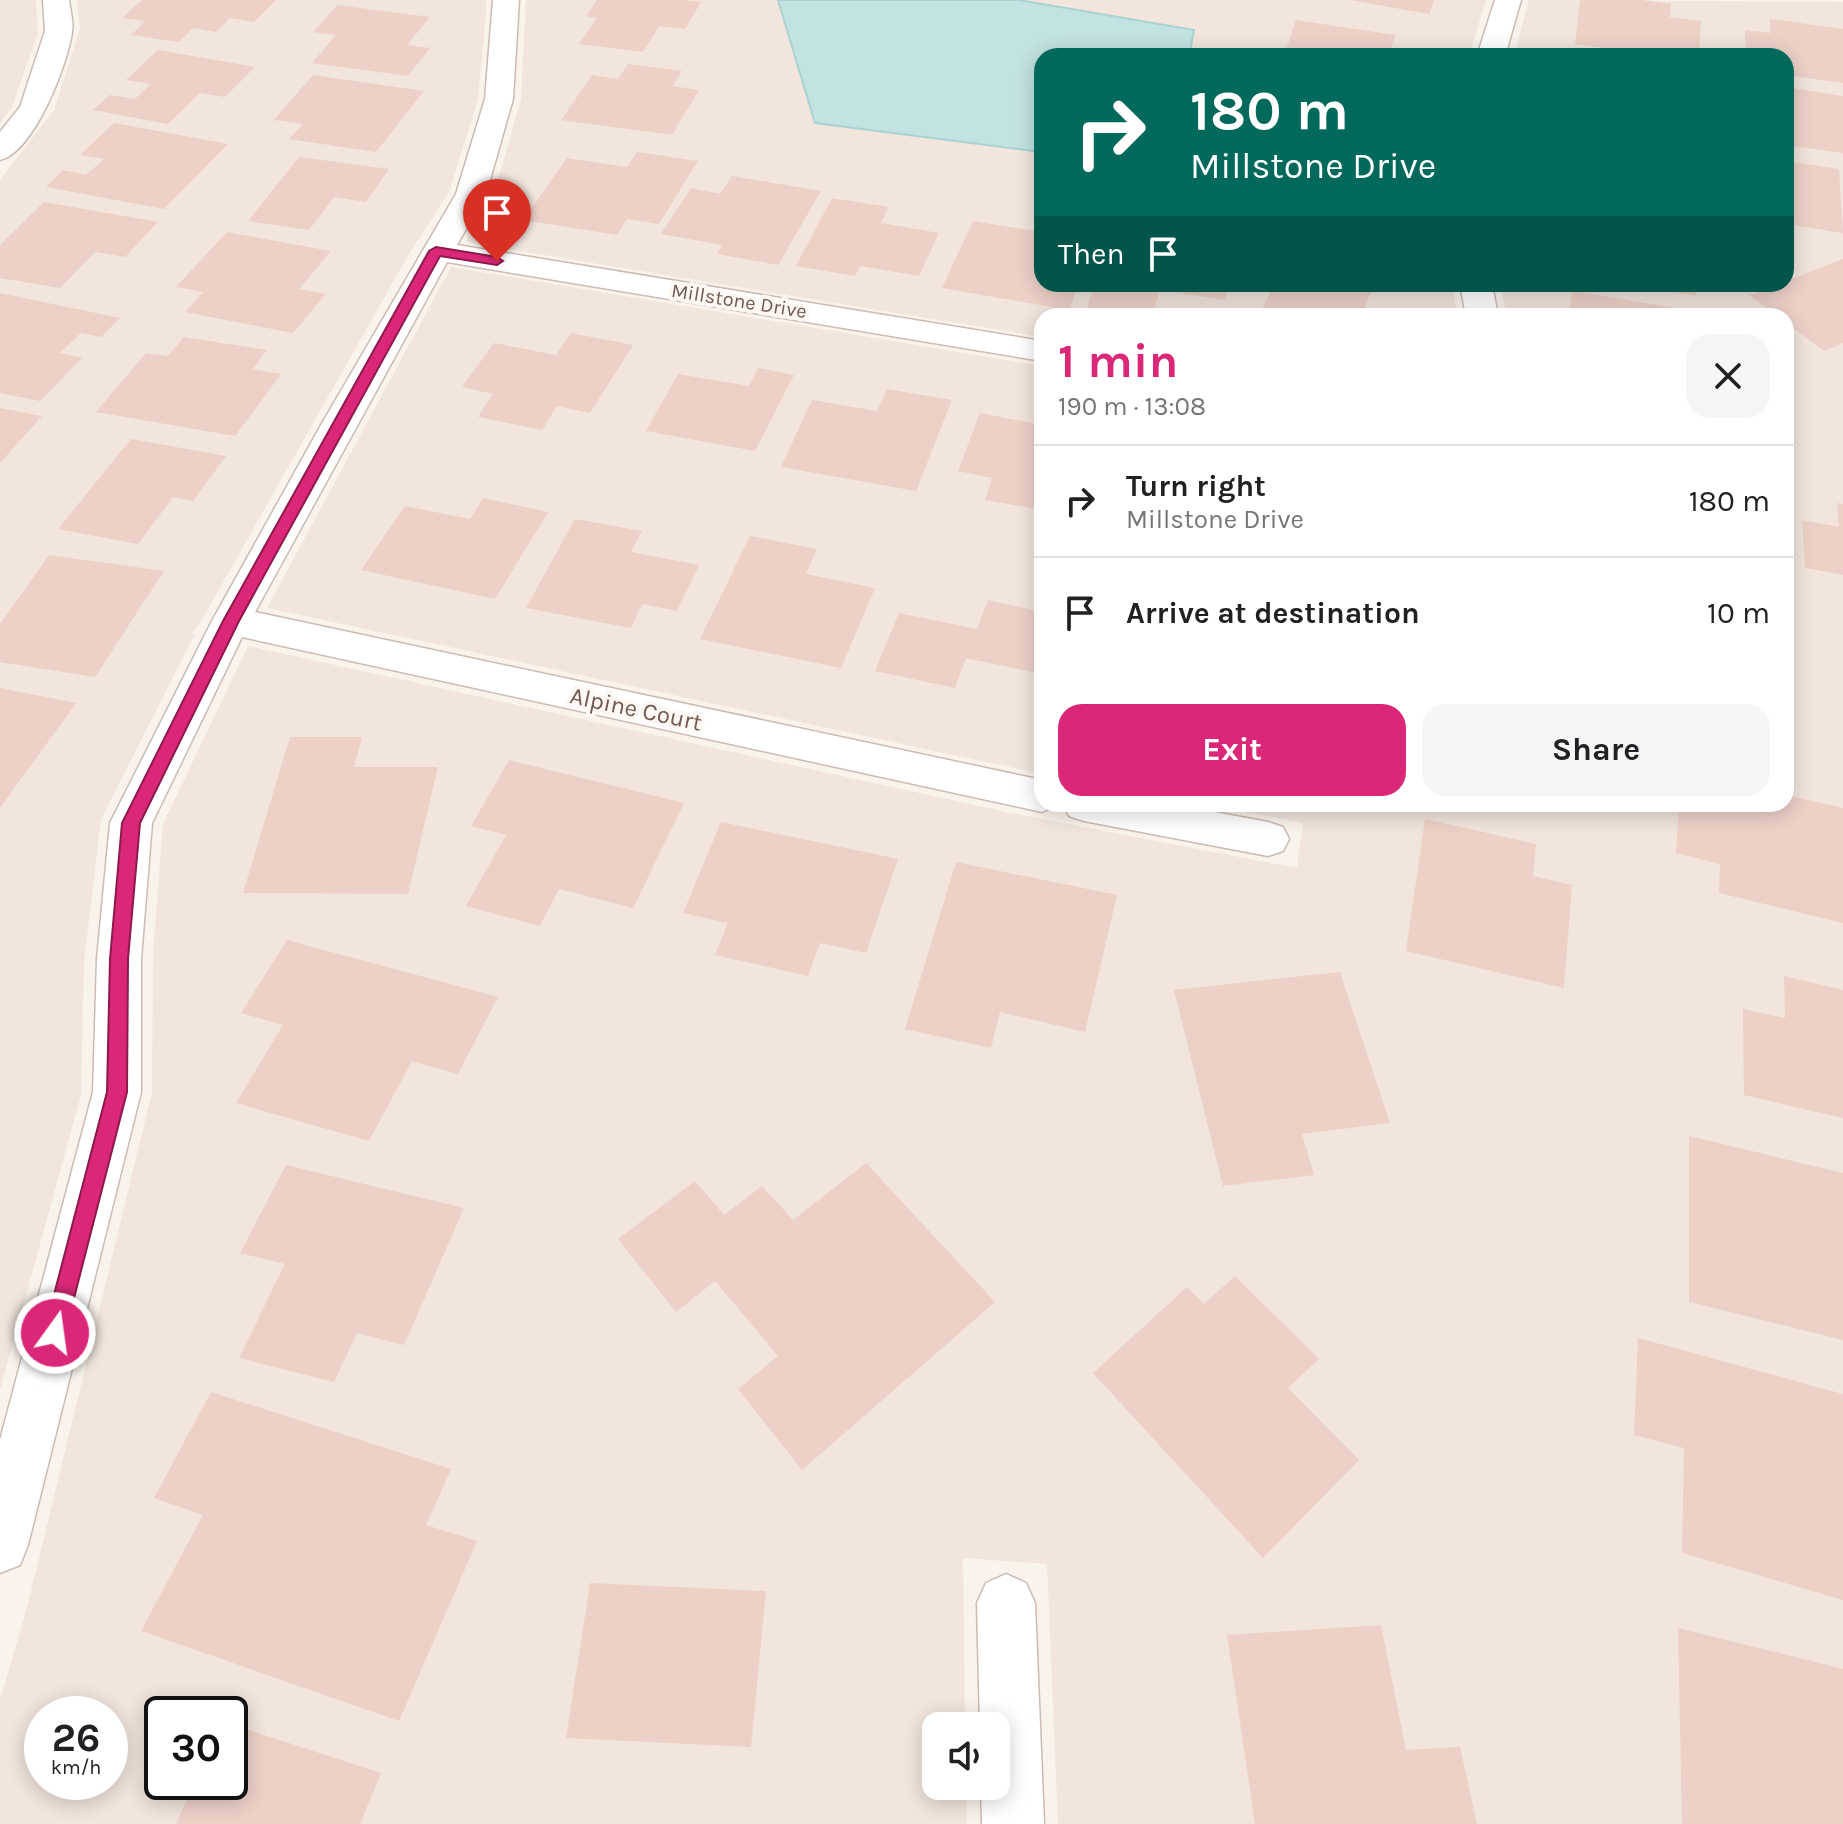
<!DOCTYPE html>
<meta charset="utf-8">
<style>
body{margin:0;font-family:Karla,sans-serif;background:#f6f6f6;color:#202124;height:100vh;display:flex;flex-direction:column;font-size:30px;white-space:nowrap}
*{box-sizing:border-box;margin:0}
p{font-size:26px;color:#757577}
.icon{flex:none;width:44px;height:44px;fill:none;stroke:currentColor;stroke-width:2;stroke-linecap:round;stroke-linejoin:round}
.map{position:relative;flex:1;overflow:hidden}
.sheet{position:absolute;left:1034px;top:308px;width:760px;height:504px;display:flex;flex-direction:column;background:#fff;border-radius:24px;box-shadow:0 4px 20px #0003}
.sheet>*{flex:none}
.guide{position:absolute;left:1034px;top:48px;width:760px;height:244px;border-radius:24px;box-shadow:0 4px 20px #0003;background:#00695c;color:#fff;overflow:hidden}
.buttons{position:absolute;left:922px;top:1712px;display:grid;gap:16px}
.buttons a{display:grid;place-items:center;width:88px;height:88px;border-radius:16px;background:#fff;box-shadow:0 4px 20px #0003;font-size:40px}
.speed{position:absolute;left:24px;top:1696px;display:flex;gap:16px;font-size:40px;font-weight:700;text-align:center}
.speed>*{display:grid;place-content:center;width:104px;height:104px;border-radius:50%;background:#fff;box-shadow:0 4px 20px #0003;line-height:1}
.speed small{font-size:20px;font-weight:400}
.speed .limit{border:4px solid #111;border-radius:12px;background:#fff;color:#111}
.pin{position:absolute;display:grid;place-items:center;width:68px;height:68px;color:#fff;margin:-82px -34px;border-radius:50% 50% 50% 0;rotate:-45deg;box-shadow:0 0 8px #0007}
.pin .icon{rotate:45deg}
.me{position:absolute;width:88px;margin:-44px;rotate:14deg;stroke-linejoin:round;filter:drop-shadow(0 0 6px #0008)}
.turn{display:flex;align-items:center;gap:28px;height:168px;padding:0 24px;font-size:36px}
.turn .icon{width:104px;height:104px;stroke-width:2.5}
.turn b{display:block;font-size:56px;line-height:68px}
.then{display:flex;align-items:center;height:76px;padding:0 24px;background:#0003;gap:16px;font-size:30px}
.round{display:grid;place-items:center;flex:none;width:84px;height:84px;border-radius:24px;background:#f6f6f6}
.overview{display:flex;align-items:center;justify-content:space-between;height:136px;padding:0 24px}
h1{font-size:48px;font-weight:700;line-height:60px;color:#db2777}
.action{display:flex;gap:16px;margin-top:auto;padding:16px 24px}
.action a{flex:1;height:92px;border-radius:24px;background:#db2777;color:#fff;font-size:32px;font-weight:700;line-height:92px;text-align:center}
.action a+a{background:#f6f6f6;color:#202124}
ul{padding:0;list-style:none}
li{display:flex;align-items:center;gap:24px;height:112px;padding:0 24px;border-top:2px solid #e0e0e0}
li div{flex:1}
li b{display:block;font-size:30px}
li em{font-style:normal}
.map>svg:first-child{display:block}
.residential{fill:#f1e5dc;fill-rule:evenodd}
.water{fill:#c3e2e2;stroke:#aad2d3;stroke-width:2}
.building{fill:#edd1c7}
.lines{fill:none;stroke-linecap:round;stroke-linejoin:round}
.street-casing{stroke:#ccbbb3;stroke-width:3}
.street{fill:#fff;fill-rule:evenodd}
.route{fill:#db2777;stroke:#8e194d;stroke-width:2}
.labels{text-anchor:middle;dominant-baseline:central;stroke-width:8;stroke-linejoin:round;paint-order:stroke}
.far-street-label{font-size:20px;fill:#735952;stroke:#fdf8f3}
.street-label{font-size:24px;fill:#735952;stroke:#fdf8f3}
</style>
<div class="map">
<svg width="1843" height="1824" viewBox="0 0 1843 1824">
<rect width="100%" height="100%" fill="#faf3ec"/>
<path class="residential" d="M0,0H36L38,33L12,107L0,123Z
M77,0H486V13L478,99L449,192L406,259L204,616L192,633L195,634L101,819L84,962L81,1095L0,1390V180L54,110L80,29Z
M526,0H778L815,123L1042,152V284H1452L1457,316H1042V337L465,242L494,194L521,99Z
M1019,0H1486L1469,56H1189L1193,30Z
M1529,0L1843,2V1824H1058L1047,1564L963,1558L965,1726H936V1786H966L967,1824H0V1700L27,1608L152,1092L153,955L163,824L248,646L1006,812L1297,868L1303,823L1201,804H1786V316H1507L1500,284H1786V56H1514ZM42,1714H110V1782H42ZM162,1714H230V1782H162Z
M451,267L1042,366V774L267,608Z"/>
<path class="water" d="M778,0H1019L1194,30L1189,56H1042V152L815,123Z"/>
<path class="building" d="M142,0H276L254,22L230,18L216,32L193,28L179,42L131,35L145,21L122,18Z
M597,0H683L701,2L685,29L659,26L643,52L579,44L597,18L586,16Z
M1350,0H1434L1429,14Z
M1580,0H1643L1671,4L1670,17L1701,21L1699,56H1661L1575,44Z
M337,5L430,17L407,45L430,48L408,76L312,63L336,35L313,32Z
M1770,19L1843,29V83L1786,75V56H1746L1745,30L1770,33Z
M1296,20L1395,35L1389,56H1284Z
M158,50L255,67L225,97L200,93L168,124L93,110L110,95L135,99L151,84L126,80Z
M628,64L682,71L672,86L699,90L672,135L561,120L592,75L618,79Z
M313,75L424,91L376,152L289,139L303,124L274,120Z
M1786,87L1843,96V153L1786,145Z
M114,123L228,144L164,209L46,187L63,170L86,175L104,159L80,155Z
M637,152L698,161L659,224L627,219L617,235L523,220L567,158L627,167Z
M299,157L389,169L366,202L334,197L309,230L248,221Z
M1786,161L1839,169L1843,233L1786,224Z
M732,176L821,191L778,265L717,254L722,245L661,234L691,188L720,194Z
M832,198L889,207L881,223L939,233L919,276L861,266L855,276L796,266Z
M44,202L158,222L125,257L95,252L60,288L0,278V245Z
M973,221L1042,232V284H1079L1069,310L942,288Z
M227,232L331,251L299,289L326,294L293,333L185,312L203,292L176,287Z
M1843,259V343L1824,351L1786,323V316H1777L1749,295L1786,284V281Z
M1095,284H1229L1225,300L1160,290L1152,316L1085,313Z
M1375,284L1360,316H1258L1272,289L1259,284Z
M1635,284H1696V296L1635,286Z
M1572,291L1712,314L1711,316H1569Z
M0,293L120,318L101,337L81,333L60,353L82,358L40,401L0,393Z
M571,333L633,345L590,413L557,406L542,430L478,417L493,394L462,387L494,343L556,355Z
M184,337L267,350L253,369L281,374L235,436L96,412L146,353L168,356Z
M758,368L794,375L755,451L646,431L678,374L749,386Z
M887,389L952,400L916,491L781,467L812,400L877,411Z
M0,408L42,416L0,463Z
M980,413L1042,425V510L985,500L992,478L958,471Z
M131,439L226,456L193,501L173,497L138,544L58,529Z
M483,498L548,512L495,599L361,570L405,506L470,519Z
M1837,503L1843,504V575L1805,568L1802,520L1839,527Z
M575,519L642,531L631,552L699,565L677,611L642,604L631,628L526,608Z
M750,536L817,549L806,574L875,588L841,668L700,639Z
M49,555L164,571L95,677L0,662V624Z
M988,600L1042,612V674L966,658L955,688L875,671L899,613L977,629Z
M0,688L76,703L0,808Z
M290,737H362L354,767H438L408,894L243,893Z
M509,760L684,803L633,908L559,889L540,926L466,906L506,835L471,826Z
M1786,795L1843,808V923L1719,893L1720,864L1676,853L1679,804H1786Z
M1425,819L1536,844L1533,876L1572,885L1564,988L1406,951Z
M721,822L898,859L866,953L820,943L808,976L715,955L728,923L683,913Z
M956,862L1117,895L1085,1032L1000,1012L991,1048L905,1029Z
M287,940L498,997L458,1074L412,1061L369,1141L236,1103L283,1025L241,1013Z
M1340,972L1390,1123L1302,1134L1314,1175L1223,1186L1174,990Z
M1784,976L1843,990V1118L1744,1095L1743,1009L1785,1018Z
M1689,1136L1843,1173V1340L1689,1302Z
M866,1163L995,1302L802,1470L738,1389L778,1356L715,1281L676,1312L618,1239L695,1181L724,1215L762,1186L793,1220Z
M286,1165L464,1208L404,1345L357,1333L334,1382L239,1358L285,1264L240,1253Z
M1235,1276L1319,1359L1288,1388L1359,1460L1263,1558L1093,1373L1187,1287L1204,1304Z
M1638,1338L1843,1394V1600L1682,1553L1684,1448L1634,1435Z
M211,1392L451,1469L426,1525L477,1541L399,1721L141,1631L203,1515L154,1498Z
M590,1583L766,1591L751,1747L566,1738Z
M1381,1625L1406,1750L1460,1747L1477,1824H1255L1227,1635Z
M1678,1628L1843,1669V1824H1682Z
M230,1724L381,1773L360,1824H176L195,1782H230Z"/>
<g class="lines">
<g class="street-casing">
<path id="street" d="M43,0H69C70,10 74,22 72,32C68,64 34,152 0,160V132L20,107L45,31Z
M493,0H519L513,99L486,194L457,245L1042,341V361L447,262L255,612L1042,780V804H1059L1042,812L242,637L152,823L141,959V1092L28,1545L20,1565L0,1573V1440L93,1092L97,959L110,823L212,621L321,425L456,194L485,99Z
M1495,0H1521L1505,56H1477Z
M1460,284H1492L1498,316H1466Z
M1063,804H1172L1268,822L1283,827L1289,839L1283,851L1268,856L1084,821L1069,816Z
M1006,1574L1026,1583L1035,1603L1044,1824H982L981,1786H996V1726H980L977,1603L986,1583Z"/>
</g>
<use href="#street" class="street"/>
</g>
<path class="route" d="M436,247L497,257L503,261L497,265L440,256L239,621L140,823L128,959L127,1092L65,1333L62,1341L55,1344L47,1341L44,1333L107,1092L110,959L122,823L223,621L429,251Z"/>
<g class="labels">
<g class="far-street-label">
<text transform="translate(739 301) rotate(9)">Millstone Drive</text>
</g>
<g class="street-label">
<text transform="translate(636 709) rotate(12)">Alpine Court</text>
</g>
</g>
</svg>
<div class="buttons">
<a><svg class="icon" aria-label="sound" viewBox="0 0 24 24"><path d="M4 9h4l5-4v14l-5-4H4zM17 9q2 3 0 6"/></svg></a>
</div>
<div class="speed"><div>26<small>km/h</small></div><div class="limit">30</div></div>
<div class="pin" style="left:497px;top:261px;background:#d93025"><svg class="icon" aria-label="arrive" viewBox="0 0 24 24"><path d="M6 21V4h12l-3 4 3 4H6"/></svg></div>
<svg class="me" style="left:55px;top:1333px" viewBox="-20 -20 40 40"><circle r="17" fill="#db2777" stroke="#fff" stroke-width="3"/><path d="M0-11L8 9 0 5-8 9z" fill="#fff"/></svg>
<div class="guide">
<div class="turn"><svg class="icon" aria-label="right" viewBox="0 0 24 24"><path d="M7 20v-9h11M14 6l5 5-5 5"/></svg><div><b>180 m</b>Millstone Drive</div></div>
<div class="then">Then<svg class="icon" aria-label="arrive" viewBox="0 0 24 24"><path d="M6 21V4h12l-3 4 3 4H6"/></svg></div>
</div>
<section class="sheet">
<div class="overview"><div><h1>1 min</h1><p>190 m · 13:08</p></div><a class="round"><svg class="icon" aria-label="close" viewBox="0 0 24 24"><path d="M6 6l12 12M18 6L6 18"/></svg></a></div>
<ul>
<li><svg class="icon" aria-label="right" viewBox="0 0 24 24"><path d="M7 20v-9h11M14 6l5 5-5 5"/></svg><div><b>Turn right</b><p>Millstone Drive</p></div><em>180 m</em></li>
<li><svg class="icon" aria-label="arrive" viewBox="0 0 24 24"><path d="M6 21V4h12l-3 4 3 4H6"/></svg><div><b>Arrive at destination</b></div><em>10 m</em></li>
</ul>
<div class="action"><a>Exit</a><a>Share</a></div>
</section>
</div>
